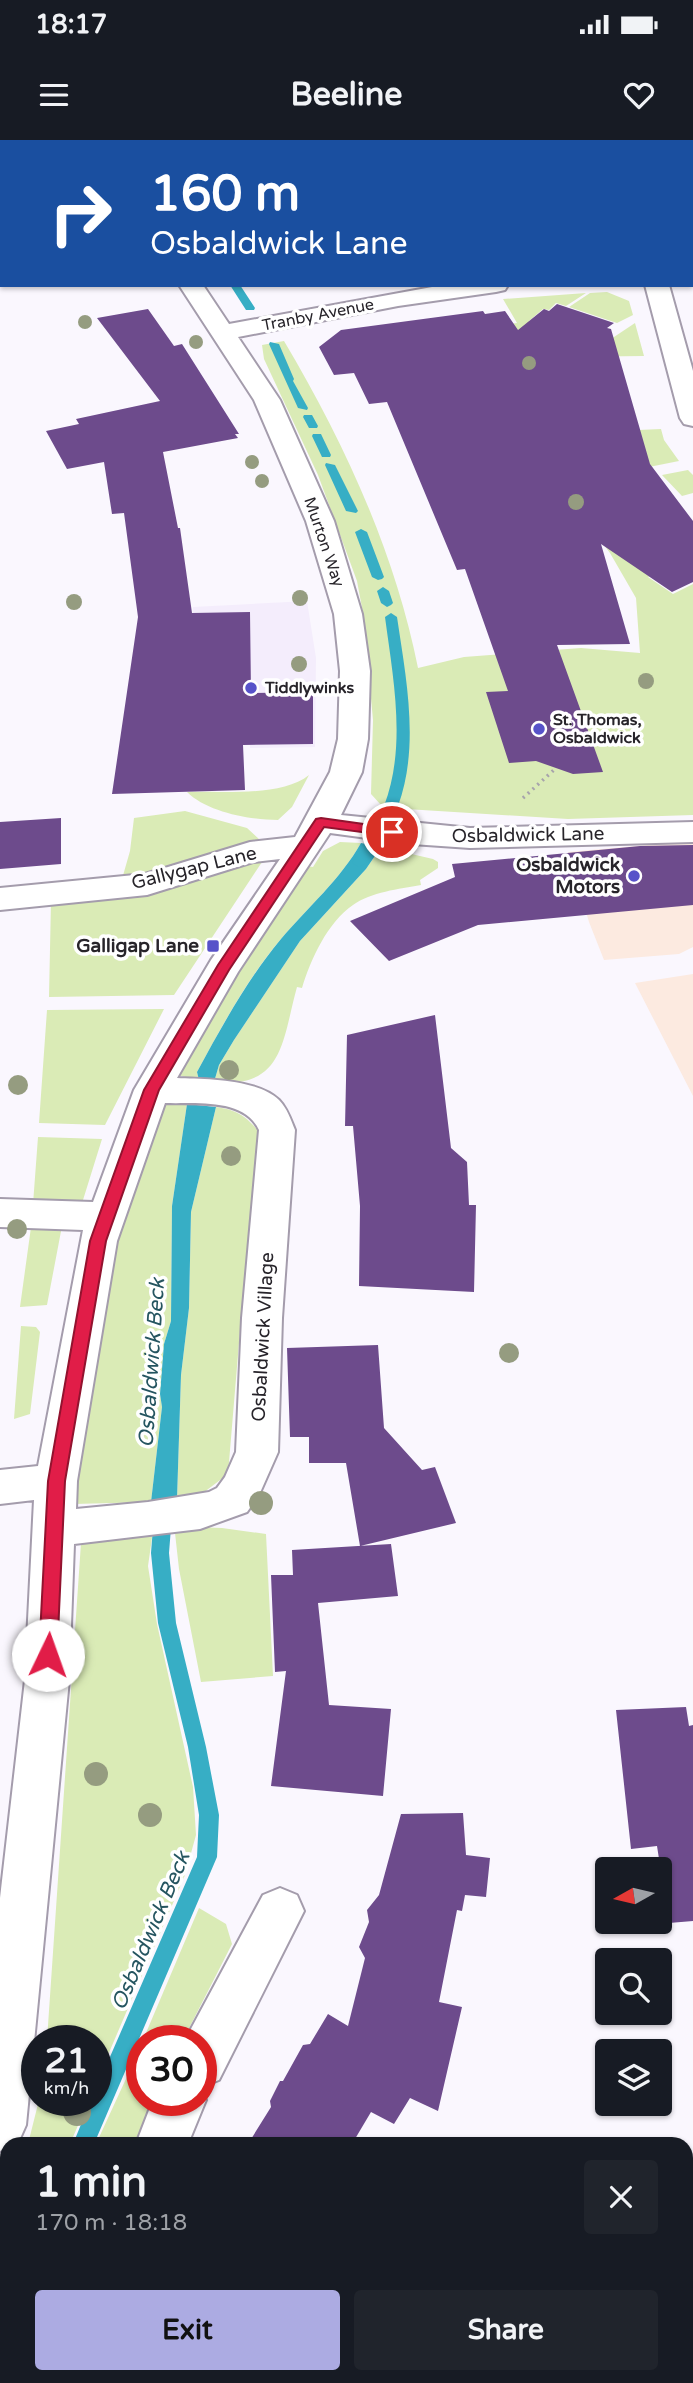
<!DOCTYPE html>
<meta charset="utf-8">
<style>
body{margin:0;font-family:"Varela Round",sans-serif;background:#20242c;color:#f1f3f6;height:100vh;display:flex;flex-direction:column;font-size:26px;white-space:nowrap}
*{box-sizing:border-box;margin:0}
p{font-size:23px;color:#9ea1a6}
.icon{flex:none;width:38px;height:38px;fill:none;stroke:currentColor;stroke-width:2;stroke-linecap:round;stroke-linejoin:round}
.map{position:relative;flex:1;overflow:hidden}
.details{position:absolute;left:0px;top:1997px;width:693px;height:247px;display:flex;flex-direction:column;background:#171b24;border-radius:21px 21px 0 0;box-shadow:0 2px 5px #0004}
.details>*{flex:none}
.banner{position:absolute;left:0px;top:0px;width:693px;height:147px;box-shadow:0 2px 5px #0004;background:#1a4fa0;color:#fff;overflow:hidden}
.needle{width:46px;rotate:262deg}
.controls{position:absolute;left:595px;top:1717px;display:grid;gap:14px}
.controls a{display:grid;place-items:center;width:77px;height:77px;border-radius:7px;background:#171b24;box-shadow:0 2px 5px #0004;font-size:35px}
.speed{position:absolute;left:21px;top:1885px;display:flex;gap:14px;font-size:35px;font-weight:700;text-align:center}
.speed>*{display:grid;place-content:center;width:91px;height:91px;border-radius:50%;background:#171b24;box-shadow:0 2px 5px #0004;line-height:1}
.speed small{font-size:18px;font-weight:400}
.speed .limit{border:10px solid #d22;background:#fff;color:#111}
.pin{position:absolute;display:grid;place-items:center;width:60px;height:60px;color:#fff;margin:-30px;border:4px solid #fff;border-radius:50%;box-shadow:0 2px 7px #0007}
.me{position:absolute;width:77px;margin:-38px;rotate:3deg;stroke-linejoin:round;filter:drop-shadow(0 0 5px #0008)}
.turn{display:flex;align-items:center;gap:24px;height:147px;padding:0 35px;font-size:32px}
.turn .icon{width:91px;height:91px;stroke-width:2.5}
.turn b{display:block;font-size:49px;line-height:60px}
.round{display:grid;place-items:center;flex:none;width:74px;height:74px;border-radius:7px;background:#20242c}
.summary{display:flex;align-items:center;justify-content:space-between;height:119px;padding:0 35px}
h1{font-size:42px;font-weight:700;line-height:52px}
.action{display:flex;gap:14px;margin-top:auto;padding:14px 35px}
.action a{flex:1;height:80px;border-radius:7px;background:#acabe2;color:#111;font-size:28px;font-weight:700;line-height:80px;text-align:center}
.action a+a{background:#20242c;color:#f1f3f6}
.status{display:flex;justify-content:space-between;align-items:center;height:49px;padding:0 35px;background:#171b24;direction:ltr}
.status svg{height:19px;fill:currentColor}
header{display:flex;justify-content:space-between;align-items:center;height:91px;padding:0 35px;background:#171b24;font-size:32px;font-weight:700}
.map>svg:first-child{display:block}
.commercial{fill:#fceae0}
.built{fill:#f4edfc}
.green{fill:#daebb6}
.water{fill:#37aec5}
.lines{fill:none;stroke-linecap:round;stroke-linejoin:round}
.stream{fill:#37aec5;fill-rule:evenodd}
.building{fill:#6d4b8c}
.minor-casing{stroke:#a49cac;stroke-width:4}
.path{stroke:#a7a4ab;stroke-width:3.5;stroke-dasharray:2 4.5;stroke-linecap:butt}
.minor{fill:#fff;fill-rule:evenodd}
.tree{fill:#959c80}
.route{fill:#e11d48;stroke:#92132f;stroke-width:2}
.poi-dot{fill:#5752c9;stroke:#fff;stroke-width:2.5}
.labels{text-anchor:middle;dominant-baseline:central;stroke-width:7;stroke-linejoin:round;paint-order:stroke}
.far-street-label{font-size:16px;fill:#27242a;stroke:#fff}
.far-poi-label{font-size:16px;font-weight:bold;fill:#27242a;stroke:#fff;text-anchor:start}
.street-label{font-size:19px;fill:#27242a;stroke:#fff}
.poi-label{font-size:19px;font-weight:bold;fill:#27242a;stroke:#fff;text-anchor:end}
.water-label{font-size:21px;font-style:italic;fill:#255560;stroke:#fff}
</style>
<div class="status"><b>18:17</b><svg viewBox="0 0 49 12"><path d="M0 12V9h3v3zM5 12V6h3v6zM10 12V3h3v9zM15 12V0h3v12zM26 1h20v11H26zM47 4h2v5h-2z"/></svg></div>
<header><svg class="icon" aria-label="menu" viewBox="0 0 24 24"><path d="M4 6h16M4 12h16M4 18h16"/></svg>Beeline<svg class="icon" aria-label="heart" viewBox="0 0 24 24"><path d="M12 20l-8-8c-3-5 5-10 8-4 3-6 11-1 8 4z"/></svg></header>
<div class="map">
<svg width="693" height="2243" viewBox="0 0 693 2243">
<rect width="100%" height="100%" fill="#faf7fe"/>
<path class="commercial" d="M693,701V807L679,814L604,820L589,782L568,712Z
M693,834V956L635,843Z"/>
<path class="built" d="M307,461L316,518L315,607L250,608V604L190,517L193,467Z"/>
<path class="green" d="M607,152L629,161L633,175L617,183L569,167L590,153Z
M586,153L566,166L556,163L549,170L543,169L529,181L599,207L635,183L644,216L564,217L638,290L661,289L664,300L679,321L644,328L494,186L517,183L503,159Z
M284,201C344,302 395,412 418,528L464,517L581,508L640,513L636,458L610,413L591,388L693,415L648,437L673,454L693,444V675L568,679L390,668L381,665L371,654L373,580L363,473L357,441L318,335L264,219L262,205Z
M688,330L693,335V353L682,356L662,335Z
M309,635L292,667L278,680C250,680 207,672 187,652C222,651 282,657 309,635Z
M185,671L247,688L259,699C226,721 161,731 122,739L130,711L134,678Z
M340,702L361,703C340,740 308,767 281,799C247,839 222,886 197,932L199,940L177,935L207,879L306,726L313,727L323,711Z
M381,707L433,719L438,722V728L420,740L421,745C399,749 371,752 353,765C327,783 311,819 302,848L297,847C282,901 284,949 214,942L219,925L234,900L300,801L366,729Z
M250,719H264L174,855L49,857L51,761Z
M164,869L105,985L39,983L47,870Z
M165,962L187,964L172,1066L171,1181L164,1204L160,1254L162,1267L151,1362L74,1364L110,1115Z
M216,967C238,970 247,977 261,994L241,1179L228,1334L203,1353L177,1359L181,1235L189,1168L191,1072Z
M38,997L102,999L83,1060L67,1066L33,1064Z
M32,1080L62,1086L47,1165L20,1167Z
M21,1186L36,1187L40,1192L30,1274L14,1279Z
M194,1387L222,1388L266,1394L273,1536L201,1542L179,1429L175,1393Z
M153,1391L148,1426L157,1484L193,1647L196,1695L185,1735L96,1943V1900H47L81,1403Z
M199,1768L226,1784L232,1804L183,1900H143Z
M142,1904V1960H155L136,2004H96Z
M39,1960H89L70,2004H28Z"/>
<path class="water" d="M361,703L381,707L366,729L300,801L234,900L219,925L214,942L199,940L197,932C222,886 247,840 281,799C308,767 340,740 361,703Z
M187,964L216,967L191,1072L189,1168L181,1235L177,1359L151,1362L162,1267L160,1254L164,1204L171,1181L172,1066Z"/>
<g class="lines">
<path class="stream" d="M44,0H52L53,2H44Z
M128,0H136L137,2H128Z
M230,145H240L255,168L254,170H246Z
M270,202L279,204L294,239L293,241L308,268L307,270L298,268L269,204Z
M304,275H312L318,286L317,288H309L303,277Z
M313,294H321L331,315L330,317H322L312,296Z
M326,323L335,325L358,371L356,373L346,371L325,325Z
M361,389L367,392L384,437L382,439L378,440L372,437L355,392Z
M383,447L389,451L393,463L391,465L387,467L381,463L377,451Z
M391,473L397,477C406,538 420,606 398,666C390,686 376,704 366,723L359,727L352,723C363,704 377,686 384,666C407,606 393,538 385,477Z
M163,1368L169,1370L172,1375L169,1413L176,1483L206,1607L219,1675L217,1717L94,2004H73L91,1960H96V1949L197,1717L199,1675L188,1607L158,1483L151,1413L154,1375L157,1370Z
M7,2177V2213L0,2216V2180Z"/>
</g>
<path class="building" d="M557,164L614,183L607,188L611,189L650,324L693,381V442L672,452L601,404L630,504L557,505L603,632L573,634L536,621L509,623L486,552L508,551L465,429L457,430L387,262L369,264L354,233L334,235L319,207L341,190L483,171L485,174L505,171L518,190L544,169L549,171Z
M148,169L174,206L182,204L239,294H235L238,298L163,312L178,388H180L192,473L250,472L251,553L313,552V604L243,605L245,650L112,654L138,477L124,373L112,374L104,322L67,329L46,291L79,284L76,279L160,261L97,178Z
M61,678V724L0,729V682Z
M693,705V765L478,785L389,821L350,781L455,737L452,724L640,706Z
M435,875L451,1008L467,1022L469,1065H476L474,1152L359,1146L360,1066L353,986H345L347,895Z
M378,1205L384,1288L422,1330L435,1327L456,1383L360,1406L346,1323H309V1297H290L287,1208Z
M391,1404L398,1456L318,1463L329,1565L391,1569L383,1656L271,1646L286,1531L275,1532L271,1435H293L292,1410Z
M686,1567L689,1586L693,1585V1781L669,1783L657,1706L631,1709L616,1570Z
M463,1673L466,1715L490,1718L486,1757L465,1755L462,1771L457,1770L439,1862L462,1867L438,1971L410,1958L394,1984L371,1972L352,2004H248L271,1967L270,1961L280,1941H283L303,1905L310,1904L328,1874L348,1886L365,1818L359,1807L369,1782L367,1770L379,1755L401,1674Z"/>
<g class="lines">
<g class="minor-casing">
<path id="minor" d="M79,0H101L102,2H80Z
M358,0H385L357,2Z
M691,125H693V139H691Z
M179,145H203L229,184L443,145H508L505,150L496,152L398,166L238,197L280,260L334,381L362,474L370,531L368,599L362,632L341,675L470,688L693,682V702L470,708L412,704L330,693L238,832L177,938C205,939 258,939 279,960C287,968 291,980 295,990L282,1178L278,1312L259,1355L247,1372L200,1389L74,1404L69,1540L26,1985L18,2003L7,2004V2008L0,2011V1758L25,1540L34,1360L0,1364V1330L38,1326L83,1090L0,1087V1059L93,1062L134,950L211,820L280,719L253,722L147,755L0,770V748L145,734L250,702L295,697L330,632L338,599L340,531L334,474L306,381L254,260ZM165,963C196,964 244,958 259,990L242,1178L236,1312L225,1337L217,1348L209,1352L148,1362L76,1369L77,1341L117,1101Z
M645,145H669L693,231V286L684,284L680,278Z
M280,1748L297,1755L304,1771L219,1940L201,1947V1900H185L263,1755Z
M201,1947L206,1960L188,2004H136L153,1960H201Z
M165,2236H220L223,2243H167Z"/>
</g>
<path class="path" d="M523,658L555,629"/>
<use href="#minor" class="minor"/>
</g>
<g class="tree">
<circle cx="85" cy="182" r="7"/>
<circle cx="196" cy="202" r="7"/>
<circle cx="529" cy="223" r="7"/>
<circle cx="252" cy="322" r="7"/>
<circle cx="262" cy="341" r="7"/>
<circle cx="576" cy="362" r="8"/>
<circle cx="300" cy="458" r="8"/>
<circle cx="74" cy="462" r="8"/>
<circle cx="299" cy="524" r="8"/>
<circle cx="646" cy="541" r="8"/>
<circle cx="229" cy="930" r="10"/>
<circle cx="18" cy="945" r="10"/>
<circle cx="231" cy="1016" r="10"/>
<circle cx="17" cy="1089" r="10"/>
<circle cx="509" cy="1213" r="10"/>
<circle cx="261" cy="1363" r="12"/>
<circle cx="96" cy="1634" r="12"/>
<circle cx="150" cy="1675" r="12"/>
<circle cx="77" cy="1972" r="14"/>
</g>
<path class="route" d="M321,678L392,688L399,692L392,696L324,687L229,830L159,950L106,1101L65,1341L57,1515L55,1521L48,1523L42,1521L39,1515L48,1341L90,1101L144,950L218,825L316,679Z"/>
<g class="poi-dot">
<circle cx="251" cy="548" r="7"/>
<circle cx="539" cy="589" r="7"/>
<circle cx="634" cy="736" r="7"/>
<rect x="206" y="799" width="14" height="14" rx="3.5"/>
</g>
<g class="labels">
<g class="far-street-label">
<text transform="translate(318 175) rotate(-11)">Tranby Avenue</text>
<text transform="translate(324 402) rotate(71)">Murton Way</text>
</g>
<g class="far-poi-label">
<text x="265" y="548">Tiddlywinks</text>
<text x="553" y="580">St. Thomas,<tspan x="553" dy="18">Osbaldwick</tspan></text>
</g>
<g class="street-label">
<text transform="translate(528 695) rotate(-1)">Osbaldwick Lane</text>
<text transform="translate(194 728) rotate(-14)">Gallygap Lane</text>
<text transform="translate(263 1197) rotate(-87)">Osbaldwick Village</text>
</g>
<g class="poi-label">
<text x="620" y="725">Osbaldwick<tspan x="620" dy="22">Motors</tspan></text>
<text x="199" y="806">Galligap Lane</text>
</g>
<g class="water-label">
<text transform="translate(152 1223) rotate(-86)">Osbaldwick Beck</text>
<text transform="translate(151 1791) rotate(-67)">Osbaldwick Beck</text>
</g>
</g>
</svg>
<div class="controls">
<a><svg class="needle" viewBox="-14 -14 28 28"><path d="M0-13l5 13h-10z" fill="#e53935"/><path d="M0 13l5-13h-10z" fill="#9ea1a6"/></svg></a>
<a><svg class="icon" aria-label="search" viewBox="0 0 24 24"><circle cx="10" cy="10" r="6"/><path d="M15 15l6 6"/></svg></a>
<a><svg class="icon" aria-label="layers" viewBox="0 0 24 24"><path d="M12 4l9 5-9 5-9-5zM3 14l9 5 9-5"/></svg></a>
</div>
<div class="speed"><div>21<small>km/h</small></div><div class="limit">30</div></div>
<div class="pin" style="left:392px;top:692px;background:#d93025"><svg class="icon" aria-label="arrive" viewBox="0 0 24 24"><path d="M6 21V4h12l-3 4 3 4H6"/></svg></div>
<svg class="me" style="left:48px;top:1515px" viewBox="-20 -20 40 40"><circle r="19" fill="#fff"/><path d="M0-13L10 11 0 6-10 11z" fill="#e11d48"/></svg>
<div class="banner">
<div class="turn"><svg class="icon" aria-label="right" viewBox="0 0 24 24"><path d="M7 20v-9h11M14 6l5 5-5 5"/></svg><div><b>160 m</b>Osbaldwick Lane</div></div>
</div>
<section class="details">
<div class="summary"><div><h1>1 min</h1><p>170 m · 18:18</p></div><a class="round"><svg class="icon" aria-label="close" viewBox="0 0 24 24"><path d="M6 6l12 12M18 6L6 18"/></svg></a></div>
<div class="action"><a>Exit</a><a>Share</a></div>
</section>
</div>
